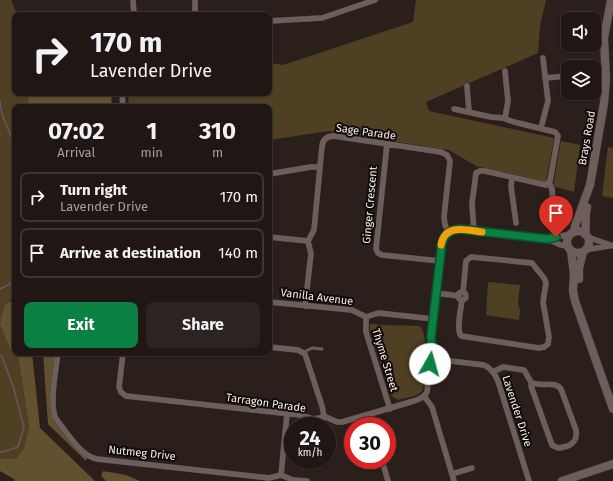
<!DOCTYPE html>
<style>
body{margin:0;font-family:"Fira Sans",sans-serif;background:#2d2422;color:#f1f3f6;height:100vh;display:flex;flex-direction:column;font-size:15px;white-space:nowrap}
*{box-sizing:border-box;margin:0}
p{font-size:13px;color:#a29fa0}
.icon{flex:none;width:22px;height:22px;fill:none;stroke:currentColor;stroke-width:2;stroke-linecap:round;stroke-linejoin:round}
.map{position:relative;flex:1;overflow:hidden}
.drawer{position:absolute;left:12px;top:104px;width:260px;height:252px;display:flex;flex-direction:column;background:#201715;border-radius:8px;box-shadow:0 1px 3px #0004,0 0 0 1px #3d3634}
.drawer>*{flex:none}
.banner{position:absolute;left:12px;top:12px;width:260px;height:84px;border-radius:8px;box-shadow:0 1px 3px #0004,0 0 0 1px #3d3634;background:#201715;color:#f1f3f6;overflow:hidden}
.tools{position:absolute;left:561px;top:12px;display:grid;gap:8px}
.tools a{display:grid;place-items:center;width:40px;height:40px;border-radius:8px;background:#201715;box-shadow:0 1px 3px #0004,0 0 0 1px #3d3634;font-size:20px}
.speed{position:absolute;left:284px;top:417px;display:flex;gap:8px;font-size:20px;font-weight:700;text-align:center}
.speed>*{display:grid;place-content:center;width:52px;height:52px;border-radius:50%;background:#201715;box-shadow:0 1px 3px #0004,0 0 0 1px #3d3634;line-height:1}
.speed small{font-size:10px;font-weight:400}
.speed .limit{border:6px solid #d22;background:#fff;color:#111}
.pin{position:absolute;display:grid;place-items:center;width:34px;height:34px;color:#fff;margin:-41px -17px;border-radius:50% 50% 50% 0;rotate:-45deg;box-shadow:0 0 4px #0007}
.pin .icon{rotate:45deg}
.me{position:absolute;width:44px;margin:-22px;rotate:7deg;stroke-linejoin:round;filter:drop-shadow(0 0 3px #0008)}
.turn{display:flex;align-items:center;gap:14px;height:84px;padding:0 12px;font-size:18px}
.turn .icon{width:52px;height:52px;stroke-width:2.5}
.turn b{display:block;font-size:28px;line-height:34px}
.eta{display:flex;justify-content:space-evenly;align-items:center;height:68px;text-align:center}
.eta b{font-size:24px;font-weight:700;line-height:28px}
.action{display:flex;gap:8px;margin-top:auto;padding:8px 12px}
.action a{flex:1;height:46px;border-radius:8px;background:#0b8043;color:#fff;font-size:16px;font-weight:700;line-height:46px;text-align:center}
.action a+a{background:#2d2422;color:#f1f3f6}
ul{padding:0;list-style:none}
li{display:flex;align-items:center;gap:12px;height:50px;margin:0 8px 6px;padding:0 4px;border:2px solid #3d3634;border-radius:8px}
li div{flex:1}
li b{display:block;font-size:15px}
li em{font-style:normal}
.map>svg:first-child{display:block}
.green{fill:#4f4023}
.forest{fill:#62512f}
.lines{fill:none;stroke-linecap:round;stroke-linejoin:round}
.stream{stroke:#724f62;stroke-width:1.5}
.lane-casing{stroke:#463b39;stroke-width:3.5}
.street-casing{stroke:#463b39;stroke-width:6}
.secondary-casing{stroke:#463b39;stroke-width:9}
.lane{stroke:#6d5e5b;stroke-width:2.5}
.street{stroke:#6d5e5b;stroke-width:5.5}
.secondary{stroke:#6d5e5b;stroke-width:8}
.route-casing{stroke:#07532c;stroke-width:10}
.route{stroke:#0b8043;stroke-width:7}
.slow{stroke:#f59e0b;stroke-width:7}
.labels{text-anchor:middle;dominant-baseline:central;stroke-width:4;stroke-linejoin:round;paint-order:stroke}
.street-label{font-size:11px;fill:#f5edeb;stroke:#100b09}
</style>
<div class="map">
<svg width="613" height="481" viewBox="0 0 613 481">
<rect width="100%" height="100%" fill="#2b1f1c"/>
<path class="green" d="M0,0H11L17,15H15V93H30L26,107H15V296L5,304L10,348L18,356L29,426L24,448L16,459H0Z
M416,0H546L540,26L538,53L426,102L429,111L554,138L546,182L476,166L449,150L329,131L269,140V107H129L128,93H269V63L283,65L413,22Z
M561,141L580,145L574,192L553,186Z
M608,147L613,148V198L602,196Z
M488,282L520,285L518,303L520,310L519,320L486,315Z
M370,324C387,326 403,325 420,326L423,331L428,358C425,363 422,367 422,372C421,378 425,386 422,391C417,397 405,398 398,400L391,396L370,330Z"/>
<path class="forest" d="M30,93H112L111,107H26Z
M9,301L15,303V353L10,348L0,324L5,304Z
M15,353H32L40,428L95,481H15L14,479L0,471V459H16L24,448L29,426L18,356Z
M43,353H56L54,419L87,458L86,461L48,424Z
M103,471L126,475L140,481H106L101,476Z"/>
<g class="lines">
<path class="stream" d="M0,101L2,114L15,146
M0,289L15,281
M0,355L2,357L13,386L24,427L18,447L3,452H0"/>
<g class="lane-casing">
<path id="lane" d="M304,352L312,348L322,349"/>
</g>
<g class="street-casing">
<path id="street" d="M133,0L134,15
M195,0V15
M269,21L322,18L375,0
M545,78L568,76
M467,86L469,112
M122,93L123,107
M454,109L491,117L503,118L514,122L555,132L558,136L550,181L546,185L485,171H480L476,173L472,204L474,231
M505,118L508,101L505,71
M541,128L548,101L543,58
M387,144L376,249L378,253L382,255L440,261
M269,174L311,167H320
M512,178L511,186L516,223
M549,183L552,189L554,214
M269,237L308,241
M588,238L593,239L613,246
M547,239L561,245L568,246
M586,249H590L609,246
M458 296a4 4 0 1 1 8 0a4 4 0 1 1-8 0Z
M436,293L459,296
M462,300C461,309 456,329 461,336L539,348L544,347L548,344L549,337L543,302L546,283L544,278L532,263L471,257L466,261L463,292
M269,302L352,310L366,317L378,313L434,319
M305,306L311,254L308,241L314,230L322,146C323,139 327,136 334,136L441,152L447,155L450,161L444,217L445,225L449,232
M366,317V332L390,409
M269,347L298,350L305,354L322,406L324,416
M58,353C56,369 49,405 56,419C67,432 80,456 97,459L269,478L281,475L293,480L307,481
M123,353L119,387L121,392L126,396L300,415L313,419L326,417L337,422H342L414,401C436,393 424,386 427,370L437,357
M493,372L503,367L524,370L531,382V386L552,445L558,448C569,447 578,443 576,430L561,389C554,380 541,388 531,382
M424,396L432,407L454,481
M367,415L371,426
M382,460L388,481
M452,474L472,468
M281,475L287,414
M529,481L498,381C495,374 491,368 484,365L442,360C432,356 431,347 431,337L442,243C444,234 450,230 460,229L547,239L566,235L569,236"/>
</g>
<g class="secondary-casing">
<path id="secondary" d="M567 242a11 11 0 1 1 22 0a11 11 0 1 1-22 0Z
M574,232L575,226L590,185L604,103L606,80L604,38L611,0
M585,234C587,225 584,217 587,207
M571,251L574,274L573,291L575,301L613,409
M579,279V268L583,252
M562,481L613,464"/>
</g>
<use href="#lane" class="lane"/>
<use href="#street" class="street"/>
<use href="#secondary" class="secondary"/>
</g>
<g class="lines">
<g class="route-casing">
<path id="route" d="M430,364L437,357L432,350L431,337L442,243C444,234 450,230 460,229L547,239L556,237"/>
</g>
<use href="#route" class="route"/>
<path class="slow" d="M441,245C445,223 466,230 482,232"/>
</g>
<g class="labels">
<g class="street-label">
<text transform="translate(366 132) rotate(8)">Sage Parade</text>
<text transform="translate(587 138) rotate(-80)">Brays Road</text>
<text transform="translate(370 205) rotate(-85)">Ginger Crescent</text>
<text transform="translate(317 297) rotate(7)">Vanilla Avenue</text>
<text transform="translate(385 360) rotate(73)">Thyme Street</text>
<text transform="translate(266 403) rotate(8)">Tarragon Parade</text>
<text transform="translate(517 411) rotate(72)">Lavender Drive</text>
<text transform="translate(142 453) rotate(6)">Nutmeg Drive</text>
</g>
</g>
</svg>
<div class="tools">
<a><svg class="icon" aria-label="sound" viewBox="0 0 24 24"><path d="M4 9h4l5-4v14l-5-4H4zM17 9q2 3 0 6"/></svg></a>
<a><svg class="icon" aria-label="layers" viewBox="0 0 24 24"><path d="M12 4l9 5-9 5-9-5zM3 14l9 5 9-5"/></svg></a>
</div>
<div class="speed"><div>24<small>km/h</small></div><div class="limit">30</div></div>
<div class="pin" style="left:556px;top:237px;background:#d93025"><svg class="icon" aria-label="arrive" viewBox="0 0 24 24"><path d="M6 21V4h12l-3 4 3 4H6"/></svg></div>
<svg class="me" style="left:430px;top:364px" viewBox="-20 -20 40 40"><circle r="19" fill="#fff"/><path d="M0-13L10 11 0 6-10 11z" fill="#0b8043"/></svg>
<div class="banner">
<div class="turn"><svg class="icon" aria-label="right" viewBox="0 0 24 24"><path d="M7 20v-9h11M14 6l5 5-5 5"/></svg><div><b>170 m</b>Lavender Drive</div></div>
</div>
<section class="drawer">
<div class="eta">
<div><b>07:02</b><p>Arrival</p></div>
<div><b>1</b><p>min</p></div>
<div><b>310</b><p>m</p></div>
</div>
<ul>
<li><svg class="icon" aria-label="right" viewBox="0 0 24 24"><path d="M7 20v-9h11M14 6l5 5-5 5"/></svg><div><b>Turn right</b><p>Lavender Drive</p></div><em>170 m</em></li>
<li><svg class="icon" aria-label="arrive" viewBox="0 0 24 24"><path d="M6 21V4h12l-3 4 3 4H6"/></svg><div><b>Arrive at destination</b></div><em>140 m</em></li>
</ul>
<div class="action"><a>Exit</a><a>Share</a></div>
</section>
</div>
